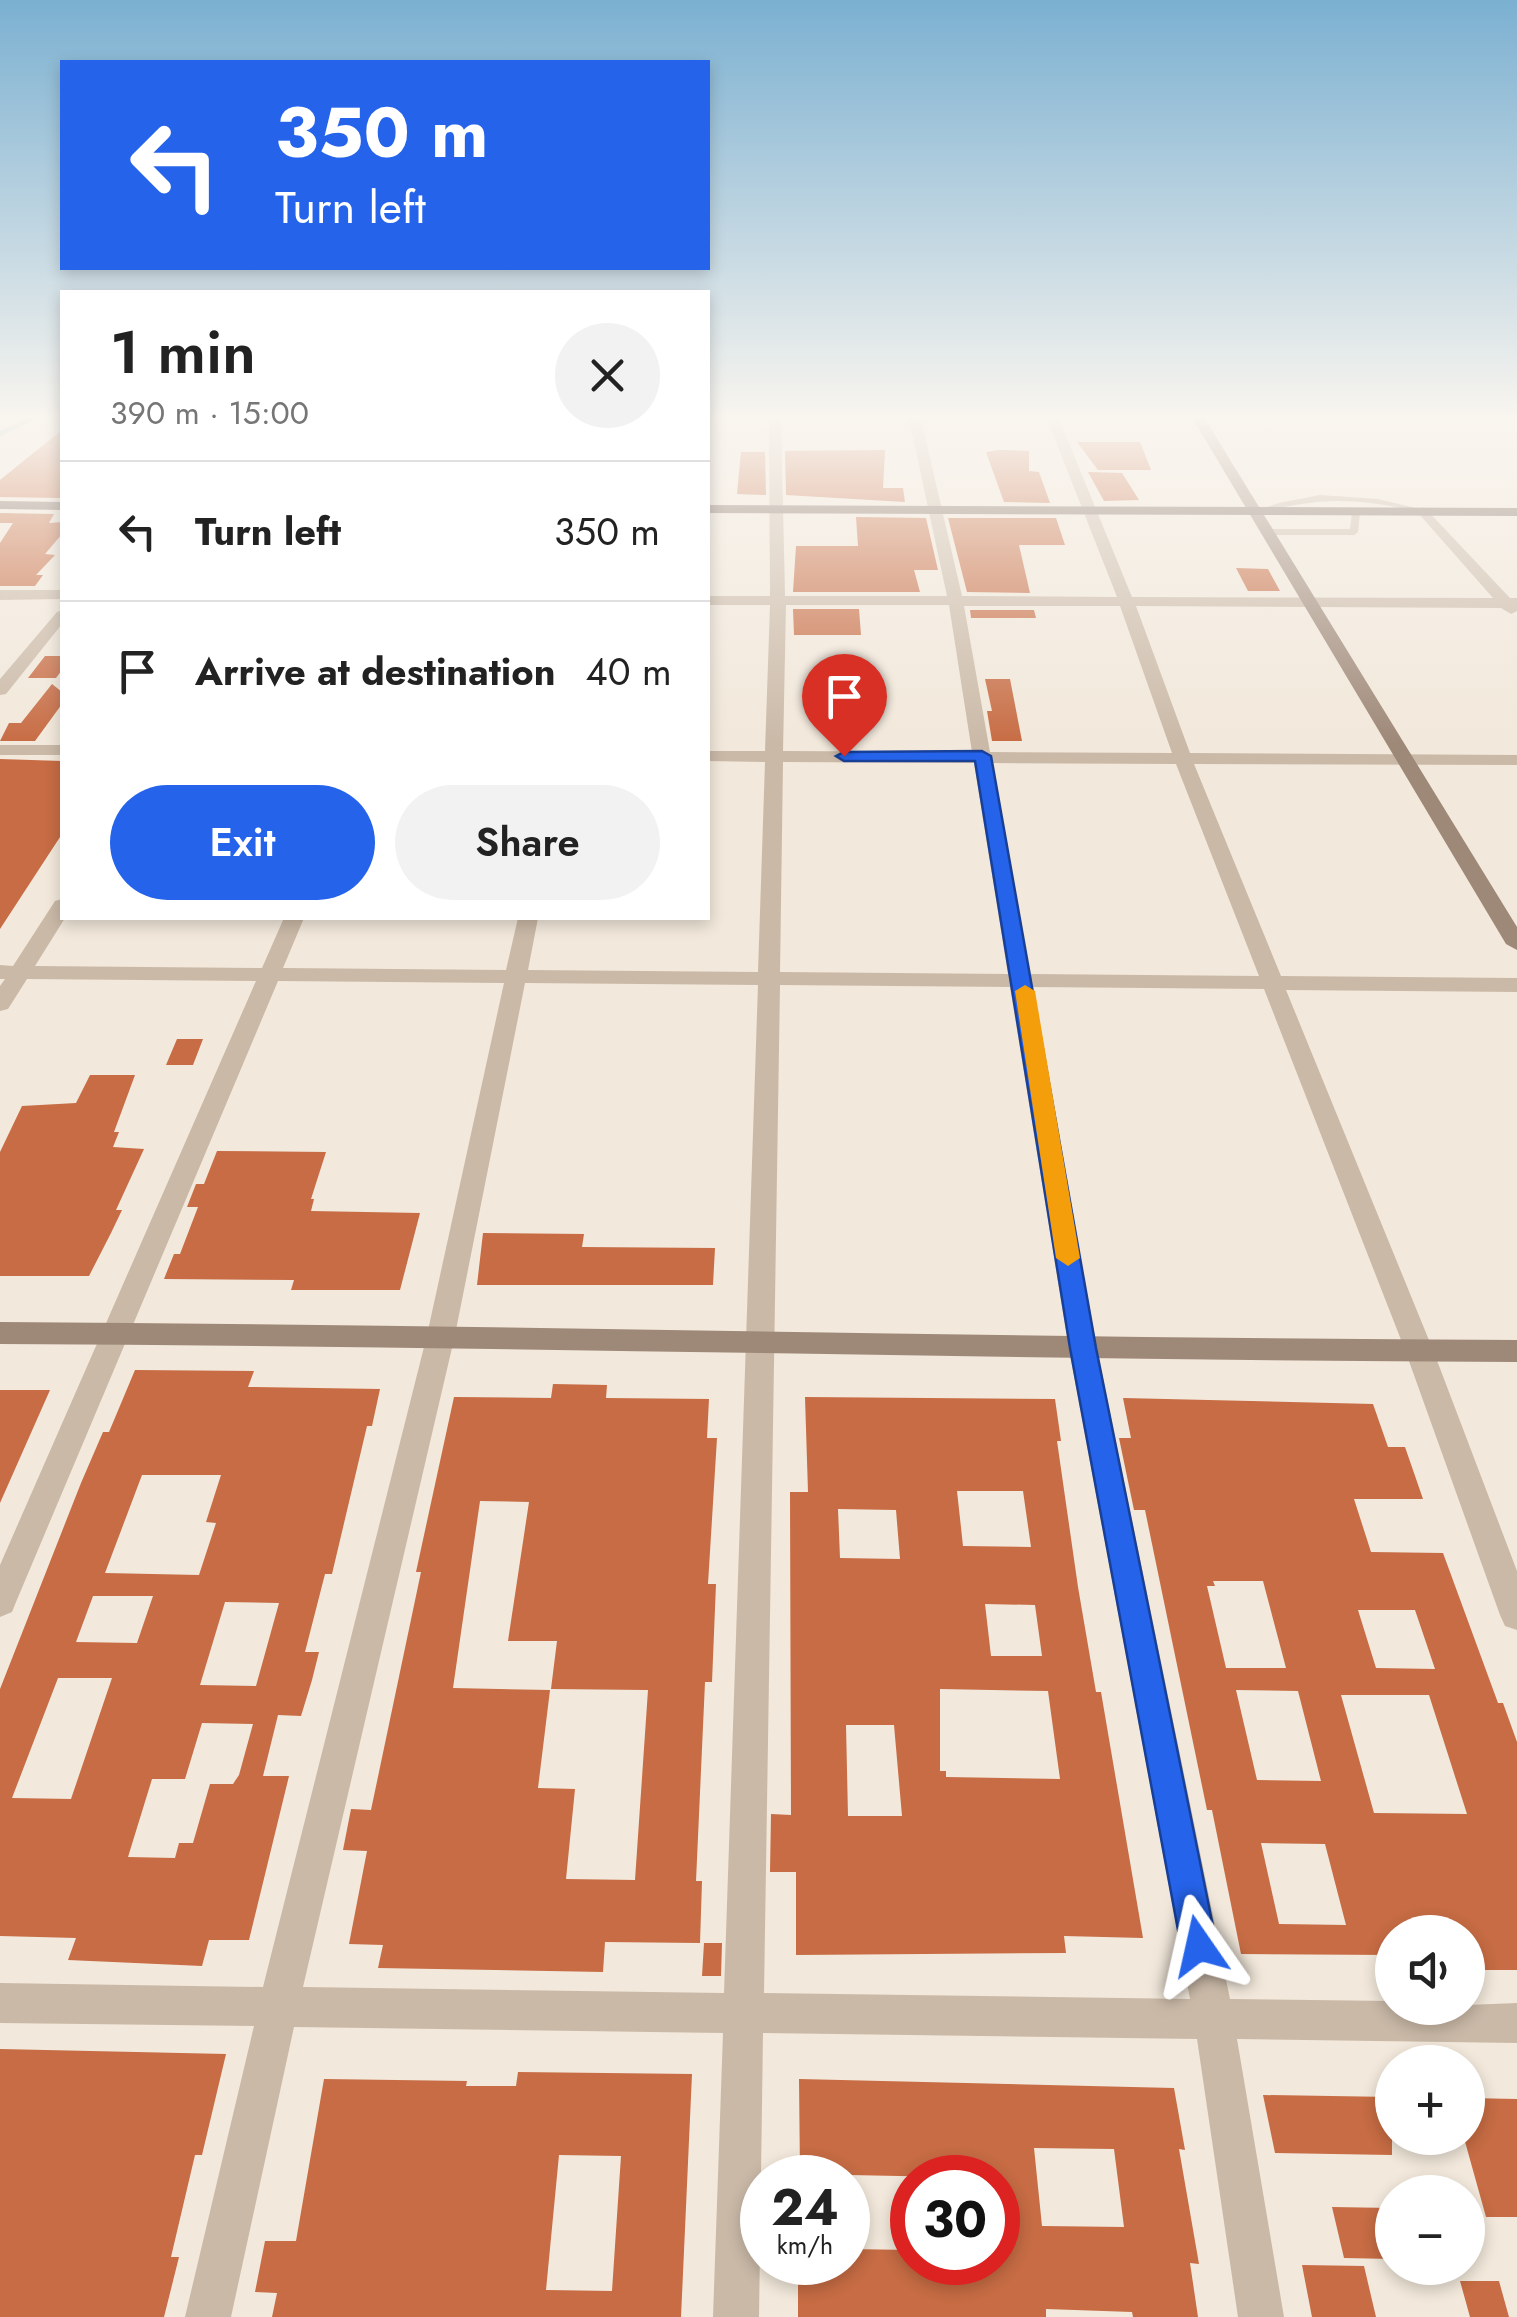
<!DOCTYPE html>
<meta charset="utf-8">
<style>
body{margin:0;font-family:Jost,sans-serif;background:#f2f2f2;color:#222;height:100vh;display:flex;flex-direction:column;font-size:38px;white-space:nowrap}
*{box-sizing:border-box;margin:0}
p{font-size:32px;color:#767676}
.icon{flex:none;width:55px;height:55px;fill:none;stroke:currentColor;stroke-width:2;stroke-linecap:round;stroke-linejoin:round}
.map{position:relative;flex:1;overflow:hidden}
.details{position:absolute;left:60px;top:290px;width:650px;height:630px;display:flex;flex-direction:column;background:#fff;border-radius:0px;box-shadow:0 5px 15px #0003}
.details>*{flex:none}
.guide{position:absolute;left:60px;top:60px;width:650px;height:210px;border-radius:0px;box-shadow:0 5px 15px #0003;background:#2563eb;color:#fff;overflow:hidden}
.controls{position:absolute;left:1375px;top:1915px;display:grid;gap:20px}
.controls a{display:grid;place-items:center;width:110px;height:110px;border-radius:50%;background:#fff;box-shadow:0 5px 15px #0003;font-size:50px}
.speed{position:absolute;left:740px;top:2155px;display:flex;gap:20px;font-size:50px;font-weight:700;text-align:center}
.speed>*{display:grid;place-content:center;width:130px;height:130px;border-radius:50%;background:#fff;box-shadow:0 5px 15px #0003;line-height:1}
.speed small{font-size:25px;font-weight:400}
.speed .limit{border:15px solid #d22;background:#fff;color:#111}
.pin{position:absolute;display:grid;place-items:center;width:85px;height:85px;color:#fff;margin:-102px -42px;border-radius:50% 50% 50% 0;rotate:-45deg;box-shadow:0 0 10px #0007}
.pin .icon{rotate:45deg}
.me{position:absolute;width:110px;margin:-55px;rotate:349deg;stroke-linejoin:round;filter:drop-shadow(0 0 8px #0008)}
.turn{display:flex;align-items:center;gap:35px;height:210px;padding:0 50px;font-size:45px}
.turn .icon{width:130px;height:130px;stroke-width:2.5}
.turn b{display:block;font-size:70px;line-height:85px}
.round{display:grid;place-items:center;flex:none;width:105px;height:105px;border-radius:52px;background:#f2f2f2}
.head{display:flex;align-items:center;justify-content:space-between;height:170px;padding:0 50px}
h1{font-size:60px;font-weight:600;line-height:75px}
.primary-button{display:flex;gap:20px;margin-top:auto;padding:20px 50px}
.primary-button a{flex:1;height:115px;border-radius:60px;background:#2563eb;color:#fff;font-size:40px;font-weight:600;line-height:115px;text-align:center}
.primary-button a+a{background:#f2f2f2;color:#222}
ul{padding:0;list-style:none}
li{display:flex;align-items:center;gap:30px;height:140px;padding:0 50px;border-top:2px solid #e0e0e0}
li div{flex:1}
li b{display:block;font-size:38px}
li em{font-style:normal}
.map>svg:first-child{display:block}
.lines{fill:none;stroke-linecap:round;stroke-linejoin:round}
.stream{stroke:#79a9af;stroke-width:5}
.building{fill:#c76c44;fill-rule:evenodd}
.lane{fill:#cab9a7;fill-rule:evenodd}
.street{fill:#cab9a7;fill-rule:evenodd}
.secondary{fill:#9e8878;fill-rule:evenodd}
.primary{fill:#786558;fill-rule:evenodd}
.route{fill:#2563eb;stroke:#184099;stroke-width:2.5}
.slow{fill:#f59e0b}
</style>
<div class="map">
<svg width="1517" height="2317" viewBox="0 0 1517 2317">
<rect width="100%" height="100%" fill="#f2e8db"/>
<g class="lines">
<path class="stream" d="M0,434L31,419"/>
</g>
<path class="building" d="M62,430V498L0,497V480Z
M1077,442H1140L1151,470H1098Z
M885,450L883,488H903L905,502L786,495L785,451Z
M1000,450L1029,451V471L1039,472L1050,503L1004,502L986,452Z
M741,452H765L766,495L737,494Z
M1088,472L1122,473L1139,500L1104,501Z
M0,513L54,514L49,523L62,522V534L45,554L55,555L36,575H43L35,586H0V543L13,523H0Z
M856,517L926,518L938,570H914L920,592H793L796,546H858Z
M948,518H1056L1065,545H1019L1030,593L967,592Z
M1236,568L1268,569L1280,591H1248Z
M793,609H859L861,635H794Z
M970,610H1034L1036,618H971Z
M45,656H62V670L56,678H28Z
M985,679H1010L1022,741H992L987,711H992Z
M52,684L62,692V704L35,741H0L9,723H21Z
M0,759L62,761V834L0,929Z
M177,1039H203L193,1065H166Z
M90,1075H135L114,1132H119L113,1147L144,1149L116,1210H122L111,1233L89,1276H0V1152L22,1106L76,1103Z
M217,1151L326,1152L311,1199H314L311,1211L420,1213L400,1290H291L294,1280L164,1279L174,1254H180L198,1207H187L196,1184H204Z
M483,1233L584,1234L582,1247L715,1248L713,1285H477Z
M135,1370L254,1371L248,1387L380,1389L372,1426H367L332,1574H325L305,1652H319L312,1680L301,1716L278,1715L263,1776H289L249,1940H209L202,1966L68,1960L76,1938L0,1936V1689L81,1483L103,1432H109ZM142,1475H221L206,1522L216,1523L199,1575L105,1573ZM93,1596H153L137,1643L76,1642ZM225,1602L279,1603L256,1686L200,1685ZM58,1678H112L71,1799L12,1798ZM202,1723L253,1724L239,1775L233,1784H210L193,1843H179L175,1858L128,1857L152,1779H185Z
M553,1384L607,1385L606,1398L709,1399L707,1438H717L708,1584H716L712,1682H705L696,1881H702L700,1943L605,1942L603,1972L378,1968L383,1945L349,1944L367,1851L343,1850L351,1809L371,1810L421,1572H416L454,1397L551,1398ZM480,1501L529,1502L508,1641H557L551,1689L648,1690L635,1880L566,1879L575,1789L538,1788L550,1690L453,1688Z
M0,1390H50L0,1503Z
M805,1397L1055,1399L1061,1441H1057L1078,1587L1096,1692H1101L1143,1938L1064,1936L1066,1953L796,1955V1872H770L771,1814L791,1815L790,1492H808ZM957,1491H1023L1031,1547L963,1546ZM838,1509L896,1510L900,1559L840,1558ZM985,1604L1035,1605L1042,1656H991ZM940,1689L1048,1691L1060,1779L946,1777V1771H940ZM846,1725H894L902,1816H848Z
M1123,1398L1373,1404L1388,1447H1405L1423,1499H1354L1371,1552L1443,1553L1498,1703H1503L1517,1742V1970H1468V1932H1392V1955L1241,1954L1212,1810H1207L1145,1510H1134L1119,1438H1131ZM1213,1581H1263L1286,1668H1226L1207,1586H1215ZM1358,1610H1415L1435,1669L1376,1668ZM1236,1690L1298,1691L1321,1781L1257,1780ZM1341,1695H1429L1467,1814L1374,1813ZM1261,1843L1325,1844L1346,1925L1279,1924Z
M704,1943H722L721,1976H702Z
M0,2049L226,2054L202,2155H195L171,2257H179L164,2317H0Z
M518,2072L692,2074L681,2317H272L277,2293L255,2292L265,2241H296L324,2079L467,2081L466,2086H516ZM559,2155L621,2156L612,2291L546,2290Z
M799,2079L1174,2088L1185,2150L1179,2149L1199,2264L1190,2263L1198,2317H1133L1132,2312L1046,2309V2317H798V2262H848V2249L912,2250V2262H998V2178L800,2174ZM1034,2148L1114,2149L1124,2227L1042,2226Z
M1263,2095L1392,2097V2155L1275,2153Z
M1468,2098L1517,2099V2217H1486L1464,2138H1468Z
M1332,2207L1392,2208V2259L1344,2258Z
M1302,2265L1364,2266L1376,2317H1312Z
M1460,2281H1499L1509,2317H1470Z"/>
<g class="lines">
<path class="lane" d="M1320,495L1378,499L1428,511L1424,513C1356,498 1323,496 1255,514L1251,512L1279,503Z
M1356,510L1360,512L1358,532L1354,535H1267L1263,532L1267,529H1350L1352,512Z"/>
<path class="street" d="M769,419H781L785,596H947L909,419H921L962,596L1117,597L1047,419H1059L1132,597L1493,598L1419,514L1417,511L1424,507L1510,598H1517V611L1511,614L1501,608L1136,606L1190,753L1517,755V765L1194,764L1281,976L1517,978V992L1286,990L1433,1350L1517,1571V1630L1505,1626L1500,1615L1405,1350L1264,989L1032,987L1097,1349L1230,1999L1392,2001V2008L1517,2003V2043L1237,2039L1284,2317H1238L1197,2039L763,2033L759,2317H713L723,2033L294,2027L231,2317H185L254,2026L0,2023V1983L263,1987L427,1335L504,983L278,981L16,1602L12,1612L0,1617V1565L256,981L27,979L8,1009L0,1011V986L5,979H0V965L13,966L55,901L62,899L65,918L35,966L262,968L284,918H304L283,968L506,970L518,918H538L528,970L758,972L765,762L708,761V751H765L770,605H708V596H770ZM786,605H949L972,752L783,751ZM964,606H1120L1172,753L990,752ZM783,762L974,763L1008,974L780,972ZM992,763L1176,764L1259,976L1030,974ZM525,983L758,985L724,1993L303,1987L455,1335ZM780,985L1010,987L1069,1349L1190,1999L764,1993Z
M0,590H62V599L0,600Z
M62,610V624L6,694L0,695V679L57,612Z
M0,745H62V755H0Z"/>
<path class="secondary" d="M1193,419H1205L1517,927V950L1506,944Z
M0,1322C506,1325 1011,1338 1517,1340V1362C1011,1360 506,1346 0,1344Z"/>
<path class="primary" d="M0,501L62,502V510L0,509Z
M708,505L1517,508V516L708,513Z"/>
</g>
<linearGradient id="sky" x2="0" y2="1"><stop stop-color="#7bb0d1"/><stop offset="0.56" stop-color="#f9f5ef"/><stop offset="1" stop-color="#f9f5ef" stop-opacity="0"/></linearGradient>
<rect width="1517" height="744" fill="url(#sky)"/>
<path class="route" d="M982,751L991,756L1096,1348L1217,1946L1211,1958L1199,1964L1187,1958L1181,1946L1070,1348L975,761H844L836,756L844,752Z"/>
<path class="slow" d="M1025,985L1035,991L1080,1258L1068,1266L1056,1258L1015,991Z"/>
</svg>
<div class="controls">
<a><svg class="icon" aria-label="sound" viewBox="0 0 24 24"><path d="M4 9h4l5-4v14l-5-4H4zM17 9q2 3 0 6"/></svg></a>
<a>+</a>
<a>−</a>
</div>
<div class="speed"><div>24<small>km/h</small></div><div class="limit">30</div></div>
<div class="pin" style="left:844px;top:756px;background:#d93025"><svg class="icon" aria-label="arrive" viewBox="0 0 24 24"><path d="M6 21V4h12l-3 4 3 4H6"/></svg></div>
<svg class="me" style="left:1199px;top:1946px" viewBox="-20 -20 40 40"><path d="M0-17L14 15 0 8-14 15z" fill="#2563eb" stroke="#fff" stroke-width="4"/></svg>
<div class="guide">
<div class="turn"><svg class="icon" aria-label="left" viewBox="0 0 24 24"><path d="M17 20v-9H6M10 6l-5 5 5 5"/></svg><div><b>350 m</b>Turn left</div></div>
</div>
<section class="details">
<div class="head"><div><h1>1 min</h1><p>390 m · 15:00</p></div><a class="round"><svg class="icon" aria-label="close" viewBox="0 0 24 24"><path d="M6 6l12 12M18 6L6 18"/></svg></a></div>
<ul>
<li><svg class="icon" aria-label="left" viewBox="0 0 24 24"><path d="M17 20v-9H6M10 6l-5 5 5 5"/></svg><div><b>Turn left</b></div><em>350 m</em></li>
<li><svg class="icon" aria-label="arrive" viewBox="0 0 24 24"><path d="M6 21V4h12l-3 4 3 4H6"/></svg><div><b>Arrive at destination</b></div><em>40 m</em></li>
</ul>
<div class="primary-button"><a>Exit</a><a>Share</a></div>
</section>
</div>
